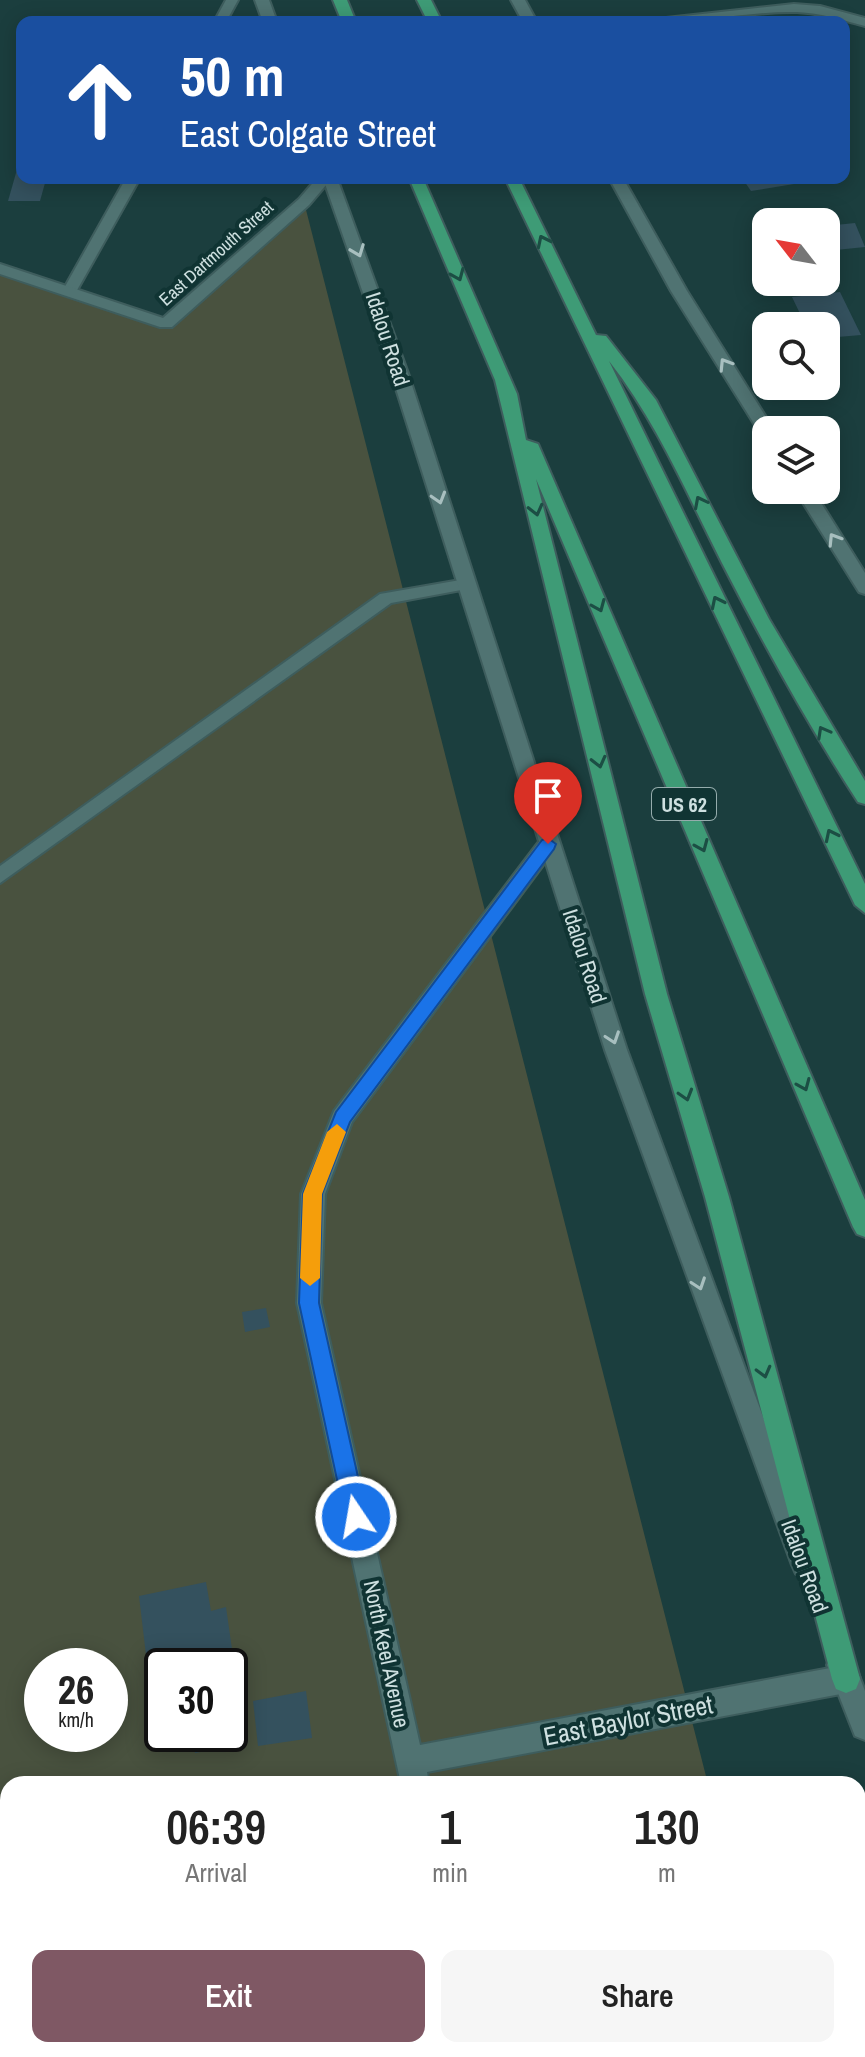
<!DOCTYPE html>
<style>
body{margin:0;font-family:"Archivo Narrow",sans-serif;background:#f6f6f6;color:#222;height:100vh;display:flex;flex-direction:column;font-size:30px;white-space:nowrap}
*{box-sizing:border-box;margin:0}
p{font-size:26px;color:#767676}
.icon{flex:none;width:44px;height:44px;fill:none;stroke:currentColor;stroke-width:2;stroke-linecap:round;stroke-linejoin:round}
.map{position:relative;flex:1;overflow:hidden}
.panel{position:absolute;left:0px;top:1776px;width:866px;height:282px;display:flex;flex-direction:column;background:#fff;border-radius:24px 24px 0 0;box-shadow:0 4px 20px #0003}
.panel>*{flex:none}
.hud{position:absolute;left:16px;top:16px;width:834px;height:168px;border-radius:16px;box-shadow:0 4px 20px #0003;background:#1a4fa0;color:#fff;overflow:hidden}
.needle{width:52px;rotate:301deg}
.buttons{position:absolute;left:752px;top:208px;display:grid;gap:16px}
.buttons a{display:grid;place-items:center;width:88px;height:88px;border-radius:16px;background:#fff;box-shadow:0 4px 20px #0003;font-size:40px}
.speed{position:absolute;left:24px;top:1648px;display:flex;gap:16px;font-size:40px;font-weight:700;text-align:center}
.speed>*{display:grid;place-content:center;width:104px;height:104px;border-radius:50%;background:#fff;box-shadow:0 4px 20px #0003;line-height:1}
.speed small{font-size:20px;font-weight:400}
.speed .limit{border:4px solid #111;border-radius:12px;background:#fff;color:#111}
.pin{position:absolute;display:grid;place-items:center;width:68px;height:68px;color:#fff;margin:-82px -34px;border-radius:50% 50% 50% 0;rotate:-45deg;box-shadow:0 0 8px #0007}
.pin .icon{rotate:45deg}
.me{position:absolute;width:88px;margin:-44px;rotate:348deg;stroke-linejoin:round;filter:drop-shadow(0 0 6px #0008)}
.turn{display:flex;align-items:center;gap:28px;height:168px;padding:0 32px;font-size:36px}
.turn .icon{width:104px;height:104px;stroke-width:2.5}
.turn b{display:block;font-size:56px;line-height:68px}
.eta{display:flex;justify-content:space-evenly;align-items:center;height:136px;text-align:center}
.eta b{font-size:48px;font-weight:600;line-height:56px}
.action{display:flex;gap:16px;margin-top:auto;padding:16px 32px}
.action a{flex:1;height:92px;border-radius:16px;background:#7f5864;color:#fff;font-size:32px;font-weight:600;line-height:92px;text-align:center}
.action a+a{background:#f6f6f6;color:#222}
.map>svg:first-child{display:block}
.green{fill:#49523f;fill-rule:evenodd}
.building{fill:#34515e}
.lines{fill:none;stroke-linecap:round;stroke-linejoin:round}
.service-casing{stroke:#3e5d5d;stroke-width:4}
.minor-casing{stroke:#3e5d5d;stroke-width:4}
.tertiary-casing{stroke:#3e5d5d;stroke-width:4}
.trunk-casing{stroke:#3e5d5d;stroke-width:4}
.service{fill:#507372;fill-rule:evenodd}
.minor{fill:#507372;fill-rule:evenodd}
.tertiary{fill:#507372;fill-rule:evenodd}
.trunk{fill:#3e9b76;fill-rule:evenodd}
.oneway{stroke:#1c4e44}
.oneway2{stroke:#a8bfbf}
.route{fill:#1a73e8;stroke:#114b97;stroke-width:2}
.slow{fill:#f59e0b}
.labels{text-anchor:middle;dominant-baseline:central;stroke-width:8;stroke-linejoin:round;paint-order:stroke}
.far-street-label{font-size:18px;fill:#cee0e0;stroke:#103433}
.shield{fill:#103433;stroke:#95acac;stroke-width:2}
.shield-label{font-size:20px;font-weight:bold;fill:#cee0e0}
.street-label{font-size:22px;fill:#cee0e0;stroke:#103433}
.near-street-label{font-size:26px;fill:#cee0e0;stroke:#103433}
</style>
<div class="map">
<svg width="865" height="2057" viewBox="0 0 865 2057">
<rect width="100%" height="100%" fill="#1b3e3e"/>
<path class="green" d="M304,202L708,1784H8V2050H776L778,2057H0V268L166,323ZM42,1666H110V1734H42ZM162,1666H230V1734H162Z"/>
<path class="building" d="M18,166H22V178H65L64,184L45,183L40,201H8Z
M742,178H790L794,184L751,191Z
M855,223L865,247L826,251V226Z
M840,292L861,335L826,338V326H806L792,297Z
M266,1308L270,1327L245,1332L242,1312Z
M206,1582L211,1611L226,1607L234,1663L162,1666V1712L153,1714L139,1596Z
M306,1691L312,1738L258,1746L253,1701Z
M192,1734H227L228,1747L195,1753Z"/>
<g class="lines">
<g class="service-casing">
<path id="service" d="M226,0H238L226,22H214Z
M126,178H140L76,292L64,295L62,292Z
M466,579L474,584L472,588L391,603L0,883V866L380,594Z"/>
</g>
<g class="minor-casing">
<path id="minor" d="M794,4L820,6L865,18V26C842,20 821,13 797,12C752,11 705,22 659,22L666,18Z
M317,178H332L309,205L172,327H160L0,274V264L163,318L299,199Z
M548,836L558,844L555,849L352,1122L325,1194L321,1303L420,1745L846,1665L856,1669L860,1679L856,1689L846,1693L427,1772L429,1784H401L297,1303L301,1194L334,1111L541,839Z
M452,2050H482L484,2057H454Z"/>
</g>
<g class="tertiary-casing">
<path id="tertiary" d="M255,0H269L277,22H263Z
M511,0H525L537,22H523Z
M323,178H337L409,376L627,1050L818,1565L814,1574L805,1578L796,1574L792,1565L605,1050L392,376Z
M609,178H623L687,291L774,430H766V435L758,430L671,291Z
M795,490H813L865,573V594L859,592Z
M841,1651L851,1655L865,1691V1740L855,1736L827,1665L831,1655Z"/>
</g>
<g class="trunk-casing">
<path id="trunk" d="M333,0H347L356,22H342Z
M417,0H431L442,22H428Z
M409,178H423L517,394L526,440L538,444L865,1200V1237L857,1234L853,1227L536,479L667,994L729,1197L860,1679L856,1689L846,1693L836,1689L832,1679L705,1197L645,994L495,380Z
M505,178H519L596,335L606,336L656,400L769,619L865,781V804L858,802C808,725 764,645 722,563C687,494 657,422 609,361L865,884V913L855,905Z"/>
</g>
<use href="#service" class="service"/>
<use href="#minor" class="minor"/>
<use href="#tertiary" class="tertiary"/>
<use href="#trunk" class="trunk"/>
</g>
<defs><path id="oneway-chevron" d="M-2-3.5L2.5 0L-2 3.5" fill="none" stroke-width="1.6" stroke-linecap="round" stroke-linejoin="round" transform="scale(2)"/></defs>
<g class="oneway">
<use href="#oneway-chevron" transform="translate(543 241) rotate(-116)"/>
<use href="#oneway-chevron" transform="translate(458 275) rotate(67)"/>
<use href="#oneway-chevron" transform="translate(700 502) rotate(-117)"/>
<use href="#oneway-chevron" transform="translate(536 510) rotate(76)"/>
<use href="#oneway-chevron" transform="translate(717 602) rotate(-116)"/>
<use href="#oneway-chevron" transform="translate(599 606) rotate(67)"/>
<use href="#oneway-chevron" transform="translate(823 732) rotate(-119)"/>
<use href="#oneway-chevron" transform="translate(599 762) rotate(76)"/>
<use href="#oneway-chevron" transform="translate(831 835) rotate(-116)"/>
<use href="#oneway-chevron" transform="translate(702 846) rotate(67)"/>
<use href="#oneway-chevron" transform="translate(804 1085) rotate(67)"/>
<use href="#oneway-chevron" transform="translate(686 1095) rotate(73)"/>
<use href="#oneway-chevron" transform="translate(764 1372) rotate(75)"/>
</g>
<g class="oneway2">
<use href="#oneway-chevron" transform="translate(358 251) rotate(69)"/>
<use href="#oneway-chevron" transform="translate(725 364) rotate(-122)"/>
<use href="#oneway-chevron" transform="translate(439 498) rotate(73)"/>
<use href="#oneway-chevron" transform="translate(834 539) rotate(-122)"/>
<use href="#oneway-chevron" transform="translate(613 1038) rotate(71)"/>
<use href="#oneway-chevron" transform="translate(699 1284) rotate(71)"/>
</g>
<path class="route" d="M548,838L556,844L554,849L350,1122L322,1194L319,1303L367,1517L364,1524L356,1527L349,1524L345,1517L299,1303L303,1194L336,1112L542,840Z"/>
<path class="slow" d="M337,1124L346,1132L322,1194L320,1278L310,1286L300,1278L303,1194L327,1132Z"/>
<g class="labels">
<g class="far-street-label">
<text transform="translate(216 253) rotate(-42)">East Dartmouth Street</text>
</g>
<rect class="shield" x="652" y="788" width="64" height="32" rx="6"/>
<g class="shield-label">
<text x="684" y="804">US 62</text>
</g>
<g class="street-label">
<text transform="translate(388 339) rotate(72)">Idalou Road</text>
<text transform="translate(585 956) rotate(72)">Idalou Road</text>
<text transform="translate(805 1566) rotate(70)">Idalou Road</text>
<text transform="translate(387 1654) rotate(78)">North Keel Avenue</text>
</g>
<g class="near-street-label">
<text transform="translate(628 1720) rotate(-11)">East Baylor Street</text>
</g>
</g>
</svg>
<div class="buttons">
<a><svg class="needle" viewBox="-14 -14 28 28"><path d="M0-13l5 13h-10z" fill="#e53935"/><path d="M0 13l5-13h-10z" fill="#767676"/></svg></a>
<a><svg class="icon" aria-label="search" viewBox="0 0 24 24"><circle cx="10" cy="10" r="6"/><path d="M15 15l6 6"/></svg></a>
<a><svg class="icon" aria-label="layers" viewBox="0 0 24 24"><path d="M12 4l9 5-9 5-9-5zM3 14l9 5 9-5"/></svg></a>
</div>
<div class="speed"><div>26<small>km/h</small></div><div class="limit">30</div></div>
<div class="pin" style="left:548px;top:844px;background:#d93025"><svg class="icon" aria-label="arrive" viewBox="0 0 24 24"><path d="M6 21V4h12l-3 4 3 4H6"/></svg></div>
<svg class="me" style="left:356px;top:1517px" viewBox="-20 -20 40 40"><circle r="17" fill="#1a73e8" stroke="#fff" stroke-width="3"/><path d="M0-11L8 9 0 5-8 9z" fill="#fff"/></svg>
<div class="hud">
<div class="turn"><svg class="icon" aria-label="ahead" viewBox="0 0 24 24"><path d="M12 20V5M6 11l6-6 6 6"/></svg><div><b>50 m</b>East Colgate Street</div></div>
</div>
<section class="panel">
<div class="eta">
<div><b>06:39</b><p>Arrival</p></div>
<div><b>1</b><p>min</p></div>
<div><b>130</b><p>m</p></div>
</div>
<div class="action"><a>Exit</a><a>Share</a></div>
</section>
</div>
